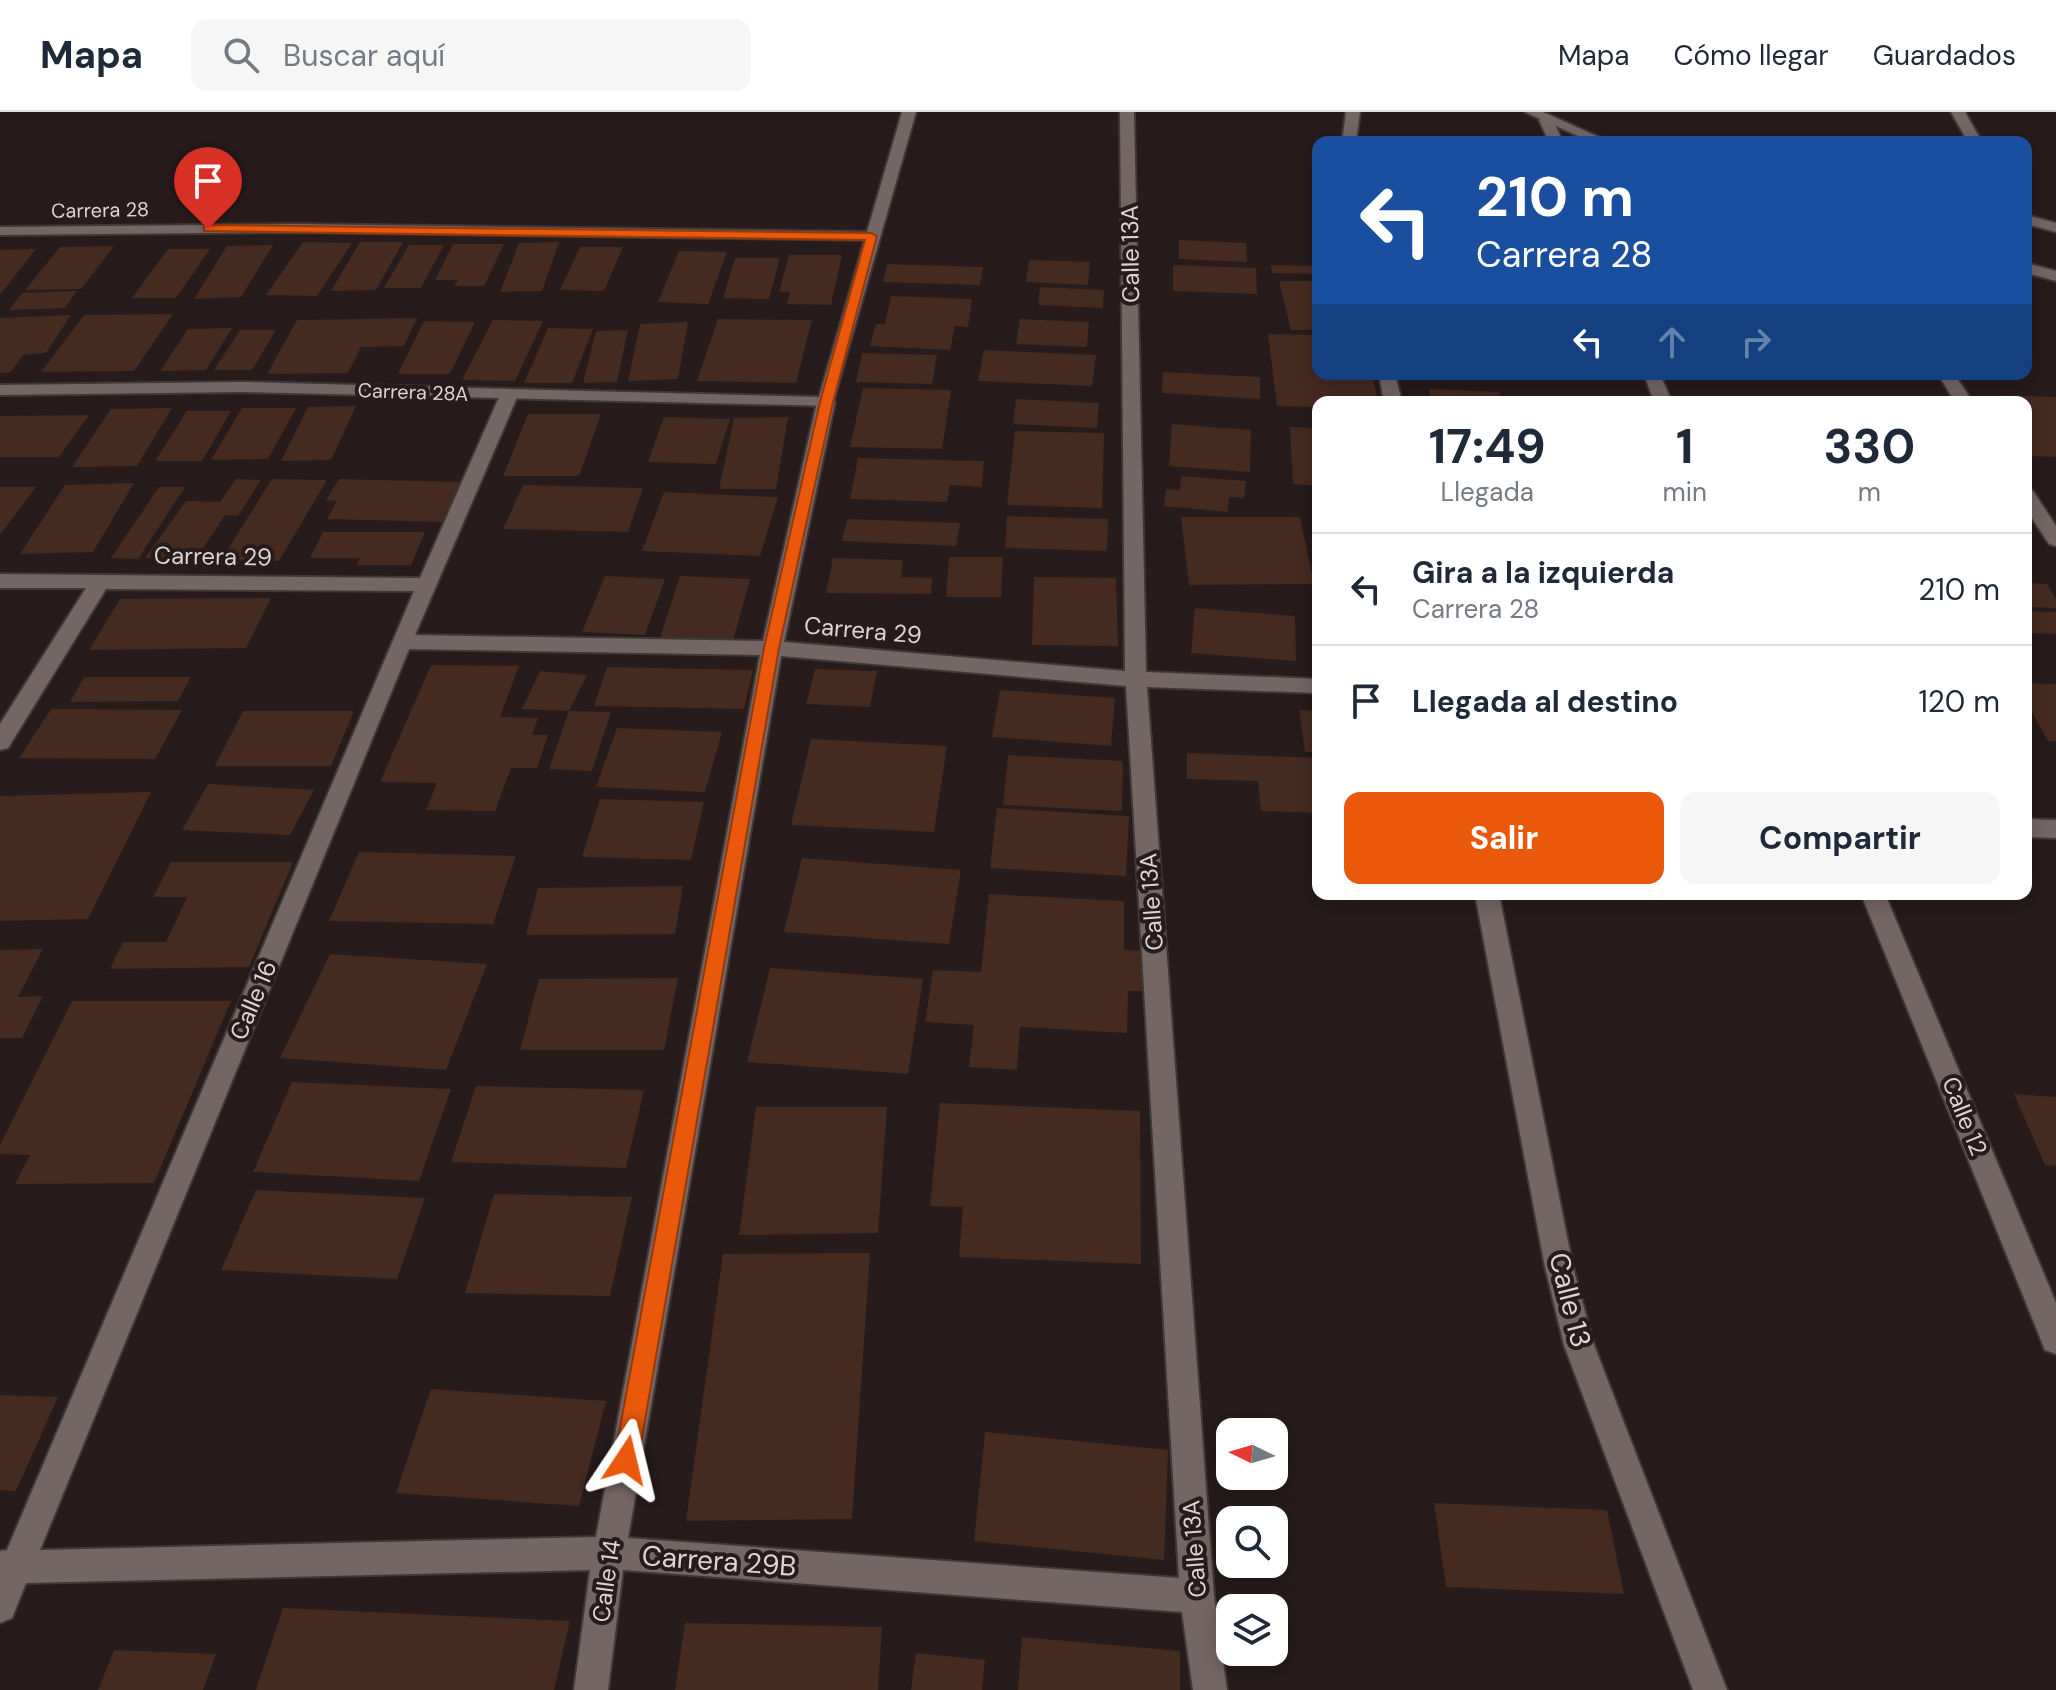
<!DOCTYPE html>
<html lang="es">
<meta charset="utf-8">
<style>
body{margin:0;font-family:"DM Sans",sans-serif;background:#f6f6f7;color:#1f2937;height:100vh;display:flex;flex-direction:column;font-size:30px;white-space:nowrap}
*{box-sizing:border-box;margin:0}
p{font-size:26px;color:#747a83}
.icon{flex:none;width:44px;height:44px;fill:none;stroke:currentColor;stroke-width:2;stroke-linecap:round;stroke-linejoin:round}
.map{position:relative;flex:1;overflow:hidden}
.drawer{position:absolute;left:1312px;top:284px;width:720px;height:504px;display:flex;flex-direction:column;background:#fff;border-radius:16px;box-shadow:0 4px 20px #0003}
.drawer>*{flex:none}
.banner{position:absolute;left:1312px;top:24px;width:720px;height:244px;border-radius:16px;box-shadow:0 4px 20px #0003;background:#1a4fa0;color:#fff;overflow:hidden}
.needle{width:52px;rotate:275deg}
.buttons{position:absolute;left:1216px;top:1306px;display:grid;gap:16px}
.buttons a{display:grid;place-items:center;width:72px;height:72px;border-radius:16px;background:#fff;box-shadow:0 4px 20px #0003;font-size:40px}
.pin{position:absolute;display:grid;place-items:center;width:68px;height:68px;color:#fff;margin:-82px -34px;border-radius:50% 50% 50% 0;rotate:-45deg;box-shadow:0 0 8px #0007}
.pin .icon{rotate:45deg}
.me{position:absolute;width:88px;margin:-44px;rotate:10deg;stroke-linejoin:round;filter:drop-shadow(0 0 6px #0008)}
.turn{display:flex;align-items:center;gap:28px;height:168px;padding:0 32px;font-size:36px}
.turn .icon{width:104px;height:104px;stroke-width:2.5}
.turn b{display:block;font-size:56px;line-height:68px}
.lanes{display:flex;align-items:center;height:76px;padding:0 32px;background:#0003;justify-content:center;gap:40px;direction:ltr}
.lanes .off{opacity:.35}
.eta{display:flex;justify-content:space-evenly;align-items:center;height:136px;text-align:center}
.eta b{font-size:48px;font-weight:700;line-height:56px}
.action{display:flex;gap:16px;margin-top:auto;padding:16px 32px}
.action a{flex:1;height:92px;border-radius:16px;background:#ea580c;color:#fff;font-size:32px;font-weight:700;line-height:92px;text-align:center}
.action a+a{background:#f6f6f7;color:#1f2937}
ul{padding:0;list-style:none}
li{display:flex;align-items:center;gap:24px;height:112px;padding:0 32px;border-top:2px solid #e0e1e3}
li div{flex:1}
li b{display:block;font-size:30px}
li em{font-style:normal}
header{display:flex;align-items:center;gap:48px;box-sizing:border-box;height:112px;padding:0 40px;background:#fff;border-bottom:2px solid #e0e1e3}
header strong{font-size:38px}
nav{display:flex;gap:44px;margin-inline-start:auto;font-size:28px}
.search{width:560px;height:72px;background:#f6f6f7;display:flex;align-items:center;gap:20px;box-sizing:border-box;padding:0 28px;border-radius:16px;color:#747a83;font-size:30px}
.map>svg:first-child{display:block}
.building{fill:#452a20}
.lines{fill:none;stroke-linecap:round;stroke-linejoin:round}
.minor-casing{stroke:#403737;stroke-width:4}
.tertiary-casing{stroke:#403737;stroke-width:4}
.minor{fill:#746665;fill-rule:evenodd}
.tertiary{fill:#746665;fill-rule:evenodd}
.route{fill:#ea580c;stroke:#983908;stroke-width:2}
.labels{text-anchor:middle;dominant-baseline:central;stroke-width:8;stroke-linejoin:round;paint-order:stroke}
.far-street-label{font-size:20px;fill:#dcd4d3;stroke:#271b1b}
.street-label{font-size:24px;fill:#dcd4d3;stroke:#271b1b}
.near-street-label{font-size:28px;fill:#dcd4d3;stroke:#271b1b}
</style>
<header>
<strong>Mapa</strong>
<div class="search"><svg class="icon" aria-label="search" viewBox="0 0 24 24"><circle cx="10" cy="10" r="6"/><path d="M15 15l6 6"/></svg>Buscar aquí</div>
<nav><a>Mapa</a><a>Cómo llegar</a><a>Guardados</a></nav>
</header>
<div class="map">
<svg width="2056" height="1578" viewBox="0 0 2056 1578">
<rect width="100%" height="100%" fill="#271b1b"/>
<path class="building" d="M1179,128L1246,131L1247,150L1179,147Z
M303,130L352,131L317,184L266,183Z
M360,130H403L376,178L331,179Z
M559,130L542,179L500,180L519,131Z
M453,132H504L484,174H454L458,168H435Z
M273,133L241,185L194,187L227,134Z
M409,133H444L421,176H384Z
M114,134L81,177L25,178L60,135Z
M580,135H623L604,179L560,178Z
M36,137L0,183V138Z
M168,137H210L176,186H132Z
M679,139L727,140L708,192L658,190Z
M789,143H842L831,193L787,192L790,180H779Z
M735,146H780L769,187L723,186Z
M1029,148L1090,150L1088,173L1026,170Z
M887,152L983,155L980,173L883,170Z
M1173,153L1256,156L1257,182L1173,179Z
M1271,153L1318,154V162L1272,161Z
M1279,169H1318V218H1291Z
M1040,175L1104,178L1103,196L1038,193Z
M77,179L65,196L9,198L22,181Z
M891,184L972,187L968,215L955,214L950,238L870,234L876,212H885Z
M173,202L134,259L41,260L84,203Z
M71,203L46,241L23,243L11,260L0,261V206Z
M417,206L404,234L361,235L348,261L267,262L297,208Z
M718,207L812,208L796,271L697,269Z
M1020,207L1089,210L1087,235L1016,232Z
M493,208L543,209L515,269L462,268Z
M424,209L475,210L450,262H398Z
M688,210L678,267L628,269L640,212Z
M232,216L206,258L160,259L188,217Z
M548,216L593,217L572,271H524Z
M240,218H276L252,258H214Z
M628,218L617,270L583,271L596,219Z
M1268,222L1318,223V262H1372L1378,290H1318V295L1277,294Z
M984,238L1096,243L1092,274L978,269Z
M862,241L937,243L932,272L856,270Z
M1163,260L1260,265V287L1162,281Z
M863,276L951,278L942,337L850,335Z
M1429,277L1499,280L1502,290H1432Z
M2001,283L2056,285V345L2026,344V290H2006Z
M1561,285L1613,288V290H1563Z
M1016,287L1099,291L1097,316L1013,312Z
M356,294L331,348L281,349L308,295Z
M172,296L137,354L72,355L111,297Z
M242,296H296L268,347L211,348Z
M187,299H231L202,349H155Z
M528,302H601L579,364H503Z
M89,303L59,345H0V304Z
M664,305L730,307L716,352L648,350Z
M788,305L776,377H719L734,306Z
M1172,312L1251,318L1250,360L1169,354Z
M1290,315L1318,316V374L1293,372Z
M1015,319L1104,321L1102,396L1007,393Z
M858,346L984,349L982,375L950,373L947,390L850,387Z
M1181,364L1246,369L1244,386L1229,385L1228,400L1164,394L1166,377L1180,378Z
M236,367L261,368L238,404L225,403L195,448L145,446L186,389L220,390Z
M272,367L327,368L279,449L221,448Z
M339,367L462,370L442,410L327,407L337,389L326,388Z
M134,371L93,440L20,442L65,373Z
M523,373L643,376L628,420L503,417Z
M0,375H36L0,423Z
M159,375H185L138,447L111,446Z
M664,380L778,385L760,444L642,439Z
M1007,404L1108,407L1107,439L1005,436Z
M1181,405H1300L1314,472L1189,473Z
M847,407L960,411L956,434L842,429Z
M323,420H425L411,453H356L360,446H310Z
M949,445H1003L1001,485H946Z
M833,446L903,448L901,465L932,466L931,482L826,481Z
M605,464L665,467L645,523L582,520Z
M680,464L750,467L733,529L660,526Z
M1034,465L1116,466L1118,534L1032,533Z
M2026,471L2047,472L2056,487V496L2026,495Z
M271,486L246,536L89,538L120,487Z
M1195,496L1295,504L1296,549L1191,541Z
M2026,499L2056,500V522L2026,521Z
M431,553L519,554L500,605L538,606L532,623H548L537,656H511L495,699L426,698L437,671L380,670Z
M607,555L753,558L744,597L594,594Z
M815,557L877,559L870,595L806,592Z
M540,559L587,563L569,599L611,600L592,659L549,657L569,599L522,597Z
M84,565H191L178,589L70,590Z
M2026,571L2056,572V629H2048L2026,589Z
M1000,578L1115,586L1111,634L992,625Z
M51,597L182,598L155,647L19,646Z
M1299,598L1318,599V640H1305Z
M243,599H354L331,654H215Z
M617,616L722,620L705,680L596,675Z
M811,627L947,634L934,720L791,713Z
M1187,641L1318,646V701L1261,699L1258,669L1187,667Z
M1008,643L1123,649L1122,699L1003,693Z
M208,672L314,678L290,723L182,718Z
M151,680L88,807L0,809V684Z
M600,687L704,690L691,748L582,745Z
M997,696L1129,704L1126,764L990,756Z
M359,740L516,744L493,812L329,809Z
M802,746L961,758L949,832L784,820Z
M171,750H293L249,855L110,857L123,830H166L187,785H153Z
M683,774L675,822L526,823L538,776Z
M989,782L1124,789V838L1146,839L1147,879H1128L1127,921L1020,915L1017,958L969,955L974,913L925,910L933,858L981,860Z
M43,837L18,885L43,884L22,926H0V838Z
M330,842L487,852L446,958L280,946Z
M770,856L923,867L908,962L747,950Z
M678,866L664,938H520L539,867Z
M72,889H231L154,1071L15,1072L30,1043L0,1042V1033Z
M292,970L451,977L419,1069L253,1060Z
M476,974L644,978L626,1056L451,1050Z
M2014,982L2056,985V1054L2045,1053Z
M940,991L1140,999L1141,1152L959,1145L963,1095L930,1094Z
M756,995H887L878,1121L739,1123Z
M256,1078L425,1086L397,1167L221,1158Z
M494,1082L632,1085L610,1184L465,1181Z
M870,1141L852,1407L686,1409L723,1142Z
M431,1277L606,1289L579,1394L396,1381Z
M0,1283L58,1285L16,1379L0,1378Z
M985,1320L1168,1338L1164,1448L974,1429Z
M1434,1391L1607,1398L1624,1482L1446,1475Z
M283,1496L570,1509L554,1578H256Z
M685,1511L882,1515L878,1578H675Z
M1022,1525L1180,1539V1578H1018Z
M114,1538L216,1542L203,1578H98Z
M916,1541L985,1548L982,1578H911Z"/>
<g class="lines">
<g class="minor-casing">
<path id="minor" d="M1120,0H1134L1146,560L1318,567V581L1147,575L1214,1484L1227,1578H1193L1182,1500L623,1458L608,1578H574L590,1458L26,1471L12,1506L0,1511V1439L7,1438L414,479L106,477L8,636L0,638V612L86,476H0V462L420,466L500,283L509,278L518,283L415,523L763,529L817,290L826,285L835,290L784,530L1125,559ZM409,537L760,543L596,1425L40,1438ZM781,544L1126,574L1179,1466L628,1426Z
M1346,0H1360L1356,30H1342Z
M1951,0H1965L1982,30H1968Z
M1546,4L1553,8L1563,30H1549L1539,8Z
M2026,103L2056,111V120L2026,112Z
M297,112L871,120L878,124L871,128L297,120L0,123V115Z
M1379,262H1395L1402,290H1384Z
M1644,262H1660L1672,290H1654Z
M1938,262H1954L1973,290H1955Z
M2026,377L2033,379L2056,414V434L2049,432L2026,397Z
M2026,707L2056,708V726L2026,725Z
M1475,782H1499L1573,1155L1594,1233L1727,1578H1693L1564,1233L1545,1155Z
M1861,782H1885L2056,1191V1242L2045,1238Z"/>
</g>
<g class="tertiary-casing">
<path id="tertiary" d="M902,0H916L832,294L242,280L0,283V273L242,270L819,285Z
M1525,0H1543L1610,30H1591Z
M2026,151L2056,159V169L2026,161Z"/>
</g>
<use href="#minor" class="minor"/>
<use href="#tertiary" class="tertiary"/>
</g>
<path class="route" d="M208,113L871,121L877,124L833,290L779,536L638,1348L634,1356L626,1360L618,1356L614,1348L764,536L820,290L865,128L204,119V114Z"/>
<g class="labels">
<g class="far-street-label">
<text transform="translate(100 98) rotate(-1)">Carrera 28</text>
<text transform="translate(413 280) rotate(2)">Carrera 28A</text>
</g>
<g class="street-label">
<text transform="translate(1130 142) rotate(-91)">Calle 13A</text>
<text transform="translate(213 444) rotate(1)">Carrera 29</text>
<text transform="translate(863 518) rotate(5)">Carrera 29</text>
<text transform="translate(1151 790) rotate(-94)">Calle 13A</text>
<text transform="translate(253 888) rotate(-67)">Calle 16</text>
<text transform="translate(1965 1004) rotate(68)">Calle 12</text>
<text transform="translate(1194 1437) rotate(-94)">Calle 13A</text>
<text transform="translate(606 1469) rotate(-82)">Calle 14</text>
</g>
<g class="near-street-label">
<text transform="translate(1570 1188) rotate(76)">Calle 13</text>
<text transform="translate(719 1449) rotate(4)">Carrera 29B</text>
</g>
</g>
</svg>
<div class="buttons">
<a><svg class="needle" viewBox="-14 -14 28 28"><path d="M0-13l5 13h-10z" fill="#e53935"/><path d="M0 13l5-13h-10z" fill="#747a83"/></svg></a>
<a><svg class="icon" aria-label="search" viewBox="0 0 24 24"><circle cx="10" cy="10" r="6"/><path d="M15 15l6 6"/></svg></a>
<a><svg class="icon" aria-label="layers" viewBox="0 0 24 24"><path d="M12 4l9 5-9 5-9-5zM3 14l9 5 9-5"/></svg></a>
</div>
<div class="pin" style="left:208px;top:117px;background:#d93025"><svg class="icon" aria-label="arrive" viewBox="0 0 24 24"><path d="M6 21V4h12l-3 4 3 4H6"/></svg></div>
<svg class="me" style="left:626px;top:1348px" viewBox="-20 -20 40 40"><path d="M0-17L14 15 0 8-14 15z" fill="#ea580c" stroke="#fff" stroke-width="4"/></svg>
<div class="banner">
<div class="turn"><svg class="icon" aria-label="left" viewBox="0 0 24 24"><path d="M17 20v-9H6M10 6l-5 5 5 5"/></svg><div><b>210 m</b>Carrera 28</div></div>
<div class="lanes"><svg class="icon" aria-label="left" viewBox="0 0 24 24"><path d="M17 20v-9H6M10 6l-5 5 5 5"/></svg><svg class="icon off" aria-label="ahead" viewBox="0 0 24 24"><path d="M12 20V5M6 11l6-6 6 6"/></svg><svg class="icon off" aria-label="right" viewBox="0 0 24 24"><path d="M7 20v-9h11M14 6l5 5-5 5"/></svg></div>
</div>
<section class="drawer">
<div class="eta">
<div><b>17:49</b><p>Llegada</p></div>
<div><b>1</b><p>min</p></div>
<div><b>330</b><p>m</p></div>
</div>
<ul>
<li><svg class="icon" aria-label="left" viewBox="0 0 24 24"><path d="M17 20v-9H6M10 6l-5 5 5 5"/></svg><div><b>Gira a la izquierda</b><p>Carrera 28</p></div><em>210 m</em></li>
<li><svg class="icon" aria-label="arrive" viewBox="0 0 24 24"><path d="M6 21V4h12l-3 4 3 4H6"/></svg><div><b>Llegada al destino</b></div><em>120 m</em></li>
</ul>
<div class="action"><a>Salir</a><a>Compartir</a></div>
</section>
</div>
